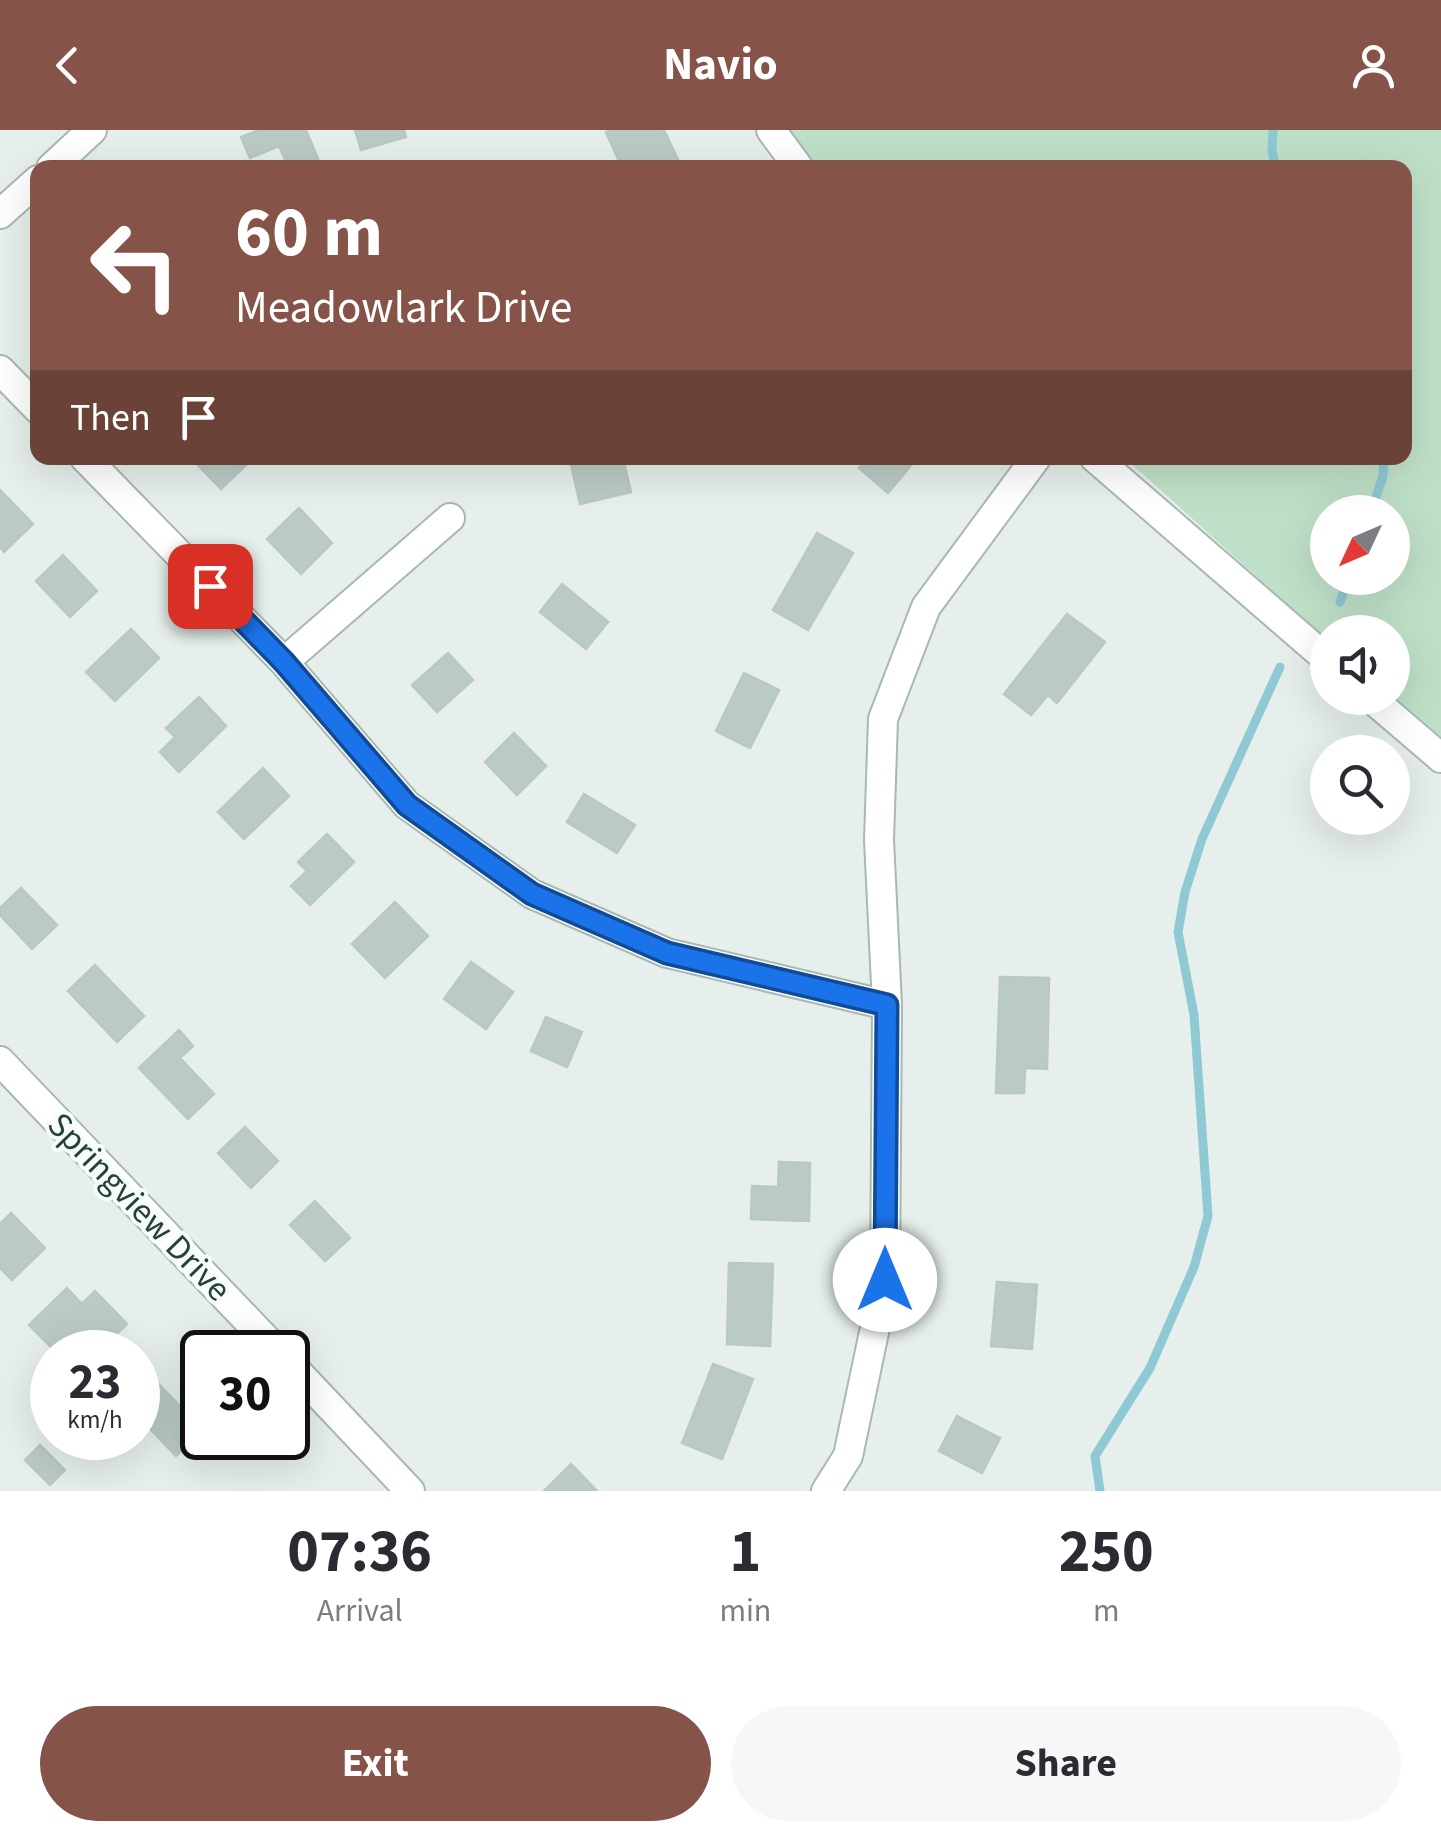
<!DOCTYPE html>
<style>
body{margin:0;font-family:"Source Sans 3",sans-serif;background:#f7f7f7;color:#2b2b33;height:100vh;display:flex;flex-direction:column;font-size:38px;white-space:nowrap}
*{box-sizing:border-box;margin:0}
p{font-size:32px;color:#7c7c81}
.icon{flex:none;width:55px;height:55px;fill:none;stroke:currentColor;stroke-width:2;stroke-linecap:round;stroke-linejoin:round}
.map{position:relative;height:1361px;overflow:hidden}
.side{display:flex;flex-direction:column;background:#fff;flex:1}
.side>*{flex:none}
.banner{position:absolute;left:30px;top:30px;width:1382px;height:305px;border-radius:20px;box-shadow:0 10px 40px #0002;background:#855347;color:#fff;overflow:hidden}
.needle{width:65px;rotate:226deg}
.buttons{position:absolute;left:1310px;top:365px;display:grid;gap:20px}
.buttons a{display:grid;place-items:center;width:100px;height:100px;border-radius:50%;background:#fff;box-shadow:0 10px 40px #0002;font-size:50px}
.speed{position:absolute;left:30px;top:1200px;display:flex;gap:20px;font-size:50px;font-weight:700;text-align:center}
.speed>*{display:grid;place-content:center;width:130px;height:130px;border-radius:50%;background:#fff;box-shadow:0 10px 40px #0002;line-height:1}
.speed small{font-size:25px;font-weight:400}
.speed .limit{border:5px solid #111;border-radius:15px;background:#fff;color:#111}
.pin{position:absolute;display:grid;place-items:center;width:85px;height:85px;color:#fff;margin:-42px;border-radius:20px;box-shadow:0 5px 15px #0006}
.me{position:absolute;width:110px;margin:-55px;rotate:0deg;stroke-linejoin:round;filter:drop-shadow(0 0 8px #0008)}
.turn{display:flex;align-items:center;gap:35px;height:210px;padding:0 40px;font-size:45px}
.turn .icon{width:130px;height:130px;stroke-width:2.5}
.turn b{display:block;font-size:70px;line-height:85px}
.then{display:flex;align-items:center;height:95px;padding:0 40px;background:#0003;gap:20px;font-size:38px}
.eta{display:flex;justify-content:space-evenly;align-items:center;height:170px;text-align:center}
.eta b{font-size:60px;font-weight:700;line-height:70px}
.action{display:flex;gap:20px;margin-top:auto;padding:20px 40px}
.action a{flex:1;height:115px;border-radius:60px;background:#855347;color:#fff;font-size:40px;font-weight:700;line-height:115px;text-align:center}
.action a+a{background:#f7f7f7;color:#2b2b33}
header{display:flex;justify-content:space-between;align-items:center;height:130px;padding:0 40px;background:#855347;color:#fff;font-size:45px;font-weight:700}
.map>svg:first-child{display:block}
.green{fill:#bfe0c8;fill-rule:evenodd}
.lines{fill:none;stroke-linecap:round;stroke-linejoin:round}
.stream{stroke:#8ec9d4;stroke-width:9}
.building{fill:#bbcac4;stroke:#b8c9c2;stroke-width:2.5}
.street-casing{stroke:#a8b8b2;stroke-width:32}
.street{stroke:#fff;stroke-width:28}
.route-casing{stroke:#114b97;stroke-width:25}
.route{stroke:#1a73e8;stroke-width:18}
.labels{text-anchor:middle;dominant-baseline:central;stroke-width:8;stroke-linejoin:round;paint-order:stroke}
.street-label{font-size:35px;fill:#24423a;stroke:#f7fbf9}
</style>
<header><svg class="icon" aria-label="back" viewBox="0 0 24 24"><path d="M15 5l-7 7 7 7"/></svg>Navio<svg class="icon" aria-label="person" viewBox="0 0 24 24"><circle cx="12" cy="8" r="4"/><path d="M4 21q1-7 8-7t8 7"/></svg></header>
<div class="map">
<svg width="1441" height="1361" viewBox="0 0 1441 1361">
<rect width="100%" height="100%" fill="#e6efeb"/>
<path class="green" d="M774,0H1441V612L1392,568V502H1328L1327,510L1125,328H1405V38L802,37ZM1328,382H1392V448H1328Z"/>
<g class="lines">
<path class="stream" d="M1273,0L1272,21L1276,38
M1371,382L1383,346L1384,328
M1340,472L1349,448
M1100,1361L1095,1326L1150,1238L1194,1137L1208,1086L1194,885L1178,802L1185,762L1202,709L1280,537"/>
</g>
<path class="building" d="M259,0H306L321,36L289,38L279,16L250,28L241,7Z
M355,0H404L406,7L361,20Z
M610,0H664L680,34L673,38H622L606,2Z
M191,328H240L247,334L221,359Z
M579,328H623L631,362L580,374L570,330Z
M868,328H917L888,363L859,338Z
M0,360L33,394L4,422L0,417Z
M299,378L332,413L301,444L267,409Z
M817,403L853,423L808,500L773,480Z
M63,425L97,461L70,487L36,451Z
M562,454L608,492L586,519L540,482Z
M1067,484L1105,512L1057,573L1048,565L1031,585L1004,564Z
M131,499L159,528L115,571L86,542Z
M448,523L473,550L437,582L412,555Z
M744,543L779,560L750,618L716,601Z
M199,567L226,596L179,642L160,622L175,607L166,598Z
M514,603L546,636L517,665L485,632Z
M263,638L289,666L244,709L218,682Z
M584,664L635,695L617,723L567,692Z
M327,704L354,732L310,775L291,756L307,741L298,732Z
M21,758L57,795L32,819L0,785V778Z
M395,772L428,806L385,848L352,814Z
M471,832L513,862L486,899L444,869Z
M95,835L144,886L117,912L68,861Z
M1000,847L1049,848L1047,939L1025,938L1024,963H996Z
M546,887L582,902L567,937L531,921Z
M179,900L193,916L180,928L214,964L188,989L139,938Z
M245,997L278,1031L251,1058L218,1023Z
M779,1032L810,1033L809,1091L751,1089L752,1056L778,1057Z
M315,1071L350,1108L325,1131L290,1095Z
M11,1083L45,1118L12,1150L0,1138V1094Z
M729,1133L773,1134L770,1216L727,1214Z
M997,1152L1037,1155L1032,1219L991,1216Z
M67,1158L82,1174L95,1161L127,1194L98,1222H56L29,1195Z
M713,1234L753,1249L722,1329L682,1313Z
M150,1245L202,1299L176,1326L138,1286V1257Z
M957,1286L1000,1308L982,1343L939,1321Z
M40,1315L65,1340L50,1355L25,1330Z
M571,1334L597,1361H544Z"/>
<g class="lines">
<g class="street-casing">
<path id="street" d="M771,0L799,38
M51,38L92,0
M0,84L38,50
M0,240L38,279
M85,328L284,532L407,675L532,764L667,823L887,875
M1095,328L1328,530
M284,532L450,388
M1371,568L1441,628
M0,931L278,1222
M288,1232L410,1361
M826,1361L848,1326L885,1150L887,875L879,710L883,589L926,477L1036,328"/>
</g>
<use href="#street" class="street"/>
</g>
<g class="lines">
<g class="route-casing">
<path id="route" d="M210,456L284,532L407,675L532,764L667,823L887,875L885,1150"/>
</g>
<use href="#route" class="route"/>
</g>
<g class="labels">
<g class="street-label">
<text transform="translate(139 1077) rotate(46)">Springview Drive</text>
</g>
</g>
</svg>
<div class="buttons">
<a><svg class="needle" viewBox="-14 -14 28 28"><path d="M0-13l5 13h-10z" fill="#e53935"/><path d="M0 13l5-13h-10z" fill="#7c7c81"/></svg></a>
<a><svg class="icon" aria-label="sound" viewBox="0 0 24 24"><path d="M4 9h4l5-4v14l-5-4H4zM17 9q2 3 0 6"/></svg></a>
<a><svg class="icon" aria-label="search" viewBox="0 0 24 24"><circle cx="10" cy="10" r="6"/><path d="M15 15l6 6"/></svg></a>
</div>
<div class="speed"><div>23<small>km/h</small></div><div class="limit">30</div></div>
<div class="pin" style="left:210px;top:456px;background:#d93025"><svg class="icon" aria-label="arrive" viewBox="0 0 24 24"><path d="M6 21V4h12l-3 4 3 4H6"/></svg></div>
<svg class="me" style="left:885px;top:1150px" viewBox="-20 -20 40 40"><circle r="19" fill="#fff"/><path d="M0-13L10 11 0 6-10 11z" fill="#1a73e8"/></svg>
<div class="banner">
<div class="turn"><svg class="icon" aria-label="left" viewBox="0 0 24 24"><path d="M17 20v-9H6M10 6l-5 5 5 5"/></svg><div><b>60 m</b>Meadowlark Drive</div></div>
<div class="then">Then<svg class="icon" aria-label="arrive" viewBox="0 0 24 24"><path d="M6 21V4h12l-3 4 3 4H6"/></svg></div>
</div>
</div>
<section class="side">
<div class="eta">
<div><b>07:36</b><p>Arrival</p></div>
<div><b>1</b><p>min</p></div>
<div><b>250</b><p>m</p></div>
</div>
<div class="action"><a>Exit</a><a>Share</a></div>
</section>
